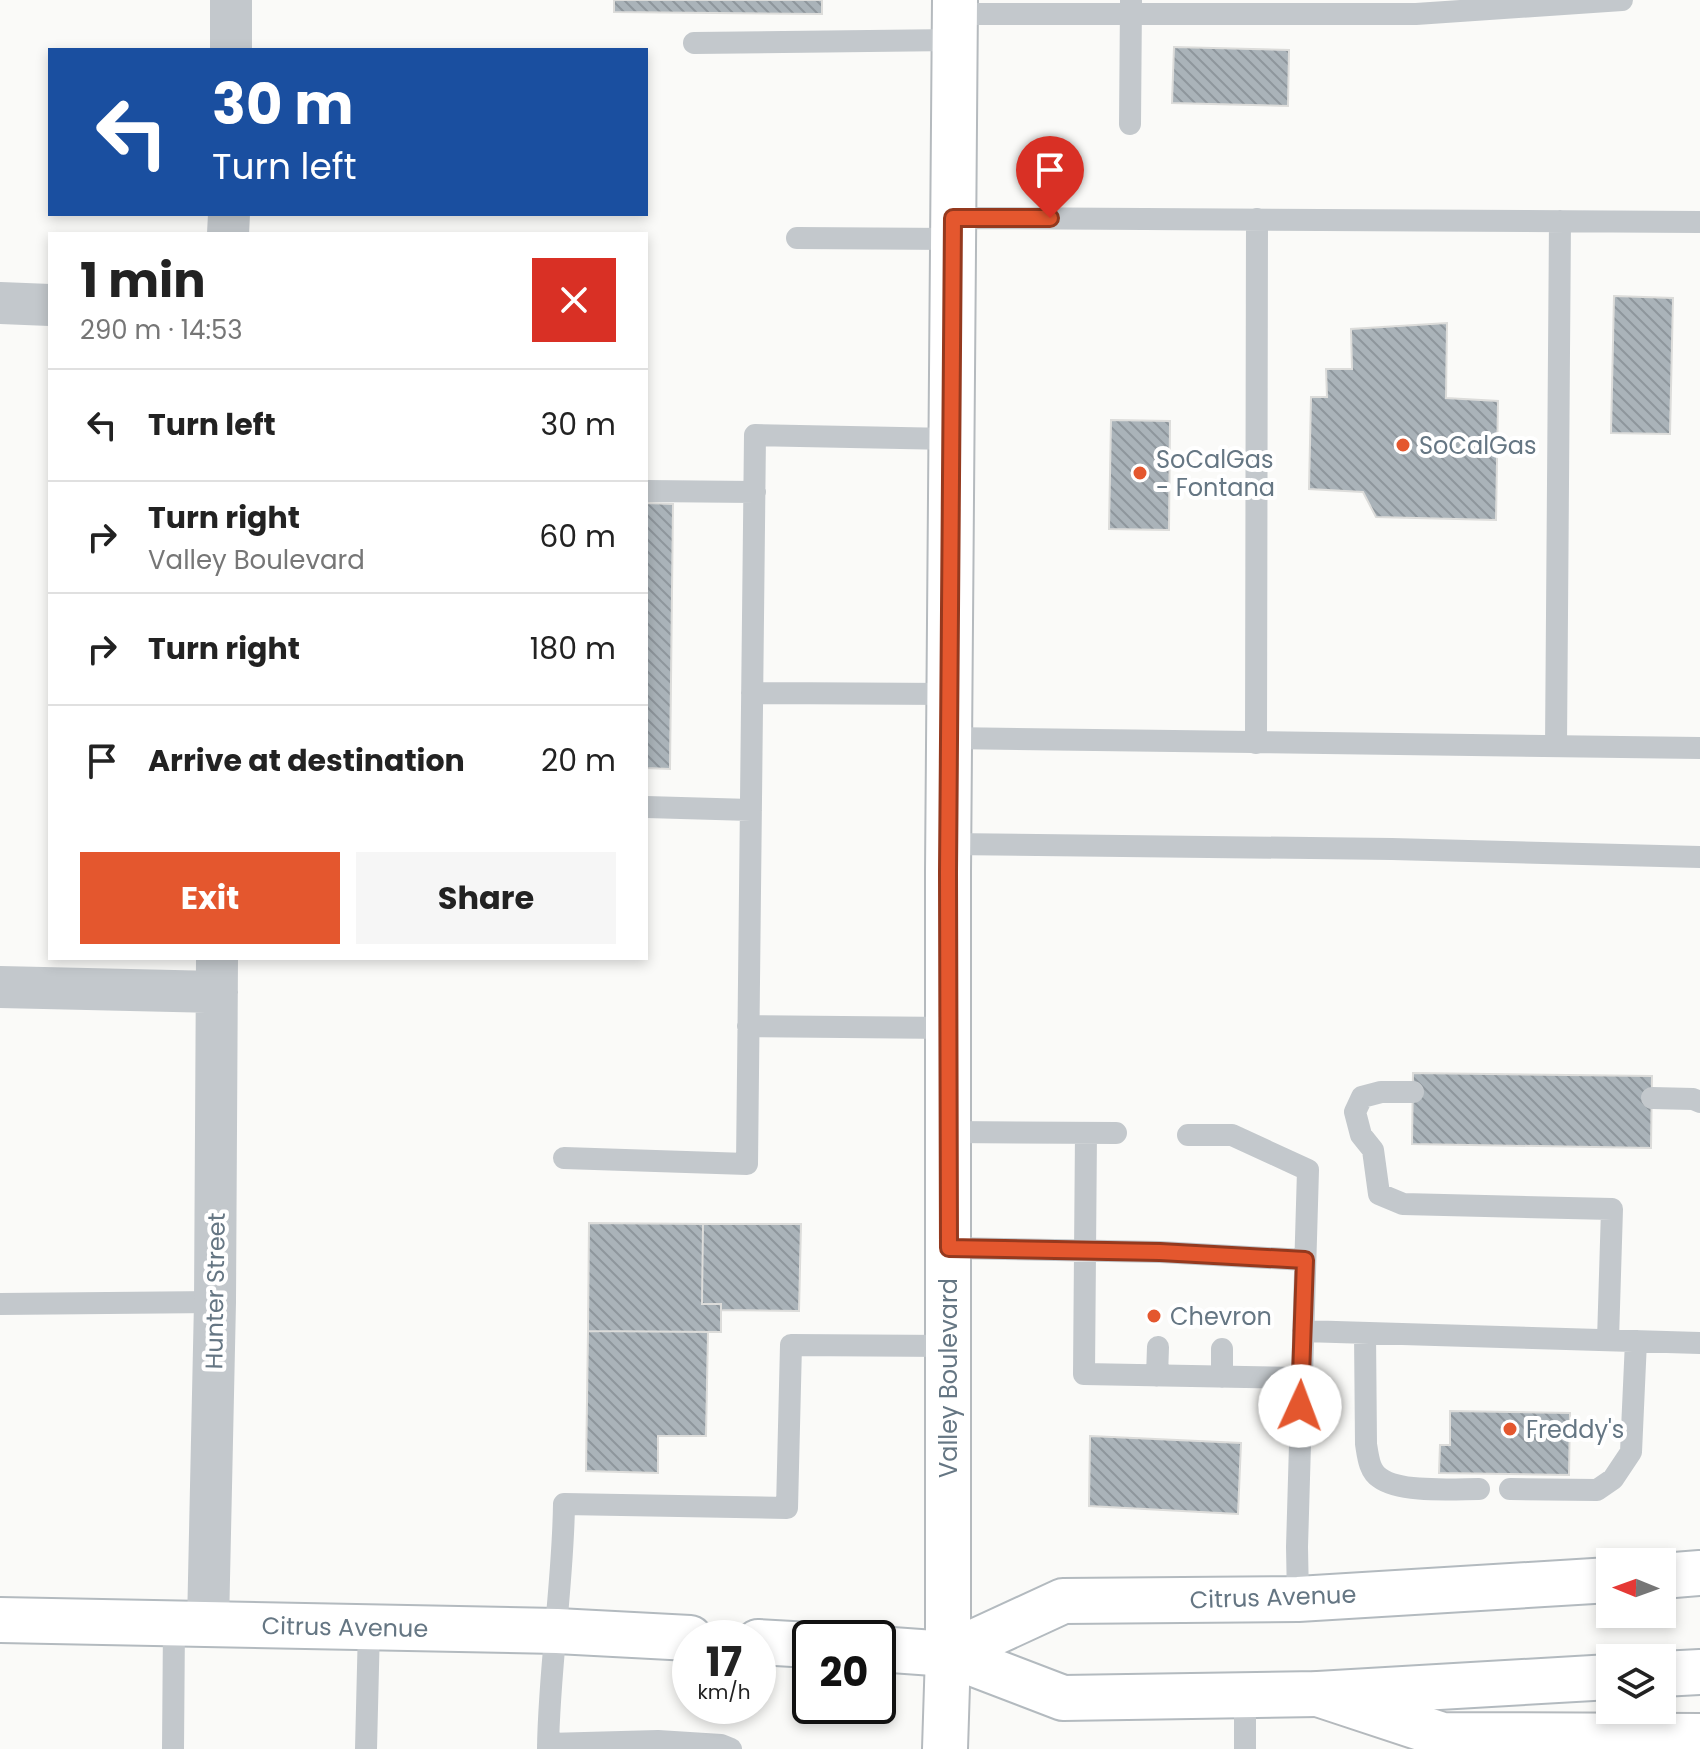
<!DOCTYPE html>
<meta charset="utf-8">
<style>
body{margin:0;font-family:Poppins,sans-serif;background:#f6f6f6;color:#222;height:100vh;display:flex;flex-direction:column;font-size:30px;white-space:nowrap}
*{box-sizing:border-box;margin:0}
p{font-size:26px;color:#767676}
.icon{flex:none;width:44px;height:44px;fill:none;stroke:currentColor;stroke-width:2;stroke-linecap:round;stroke-linejoin:round}
.map{position:relative;flex:1;overflow:hidden}
.drawer{position:absolute;left:48px;top:232px;width:600px;height:728px;display:flex;flex-direction:column;background:#fff;border-radius:0px;box-shadow:0 4px 12px #0003}
.drawer>*{flex:none}
.top-card{position:absolute;left:48px;top:48px;width:600px;height:168px;border-radius:0px;box-shadow:0 4px 12px #0003;background:#1a4fa0;color:#fff;overflow:hidden}
.needle{width:52px;rotate:271deg}
.fabs{position:absolute;left:1596px;top:1548px;display:grid;gap:16px}
.fabs a{display:grid;place-items:center;width:80px;height:80px;border-radius:0px;background:#fff;box-shadow:0 4px 12px #0003;font-size:40px}
.speed{position:absolute;left:672px;top:1620px;display:flex;gap:16px;font-size:40px;font-weight:700;text-align:center}
.speed>*{display:grid;place-content:center;width:104px;height:104px;border-radius:50%;background:#fff;box-shadow:0 4px 12px #0003;line-height:1}
.speed small{font-size:20px;font-weight:400}
.speed .limit{border:4px solid #111;border-radius:12px;background:#fff;color:#111}
.pin{position:absolute;display:grid;place-items:center;width:68px;height:68px;color:#fff;margin:-82px -34px;border-radius:50% 50% 50% 0;rotate:-45deg;box-shadow:0 0 8px #0007}
.pin .icon{rotate:45deg}
.me{position:absolute;width:88px;margin:-44px;rotate:2deg;stroke-linejoin:round;filter:drop-shadow(0 0 6px #0008)}
.turn{display:flex;align-items:center;gap:28px;height:168px;padding:0 32px;font-size:36px}
.turn .icon{width:104px;height:104px;stroke-width:2.5}
.turn b{display:block;font-size:56px;line-height:68px}
.round{display:grid;place-items:center;flex:none;width:84px;height:84px;border-radius:0px;background:#f6f6f6}
.summary{display:flex;align-items:center;justify-content:space-between;height:136px;padding:0 32px}
h1{font-size:48px;font-weight:700;line-height:60px}
.cta{display:flex;gap:16px;margin-top:auto;padding:16px 32px}
.cta a{flex:1;height:92px;border-radius:0px;background:#e4572e;color:#fff;font-size:32px;font-weight:700;line-height:92px;text-align:center}
.cta a+a{background:#f6f6f6;color:#222}
ul{padding:0;list-style:none}
li{display:flex;align-items:center;gap:24px;height:112px;padding:0 32px;border-top:2px solid #e0e0e0}
li div{flex:1}
li b{display:block;font-size:30px}
li em{font-style:normal}
.map>svg:first-child{display:block}
.building{fill:url(#building-back-hatch);stroke:#dcdcda;stroke-width:2}
.lines{fill:none;stroke-linecap:round;stroke-linejoin:round}
.secondary-casing{stroke:#b3babf;stroke-width:48}
.primary-casing{stroke:#b5babe;stroke-width:48}
.motorway-casing{stroke:#b4b9bd;stroke-width:48}
.service{stroke:#c3c8cc;stroke-width:22}
.minor{stroke:#c3c8cc;stroke-width:42}
.secondary{stroke:#fff;stroke-width:44}
.primary{stroke:#fff;stroke-width:44}
.motorway{stroke:#fff;stroke-width:44}
.route-casing{stroke:#94391e;stroke-width:20}
.route{stroke:#e4572e;stroke-width:14}
.poi-dot{fill:#e4572e;stroke:#fff;stroke-width:3}
.labels{text-anchor:middle;dominant-baseline:central;stroke-width:8;stroke-linejoin:round;paint-order:stroke}
.poi-label{font-size:24px;fill:#657683;stroke:#fff;text-anchor:start}
.street-label{font-size:24px;fill:#657683;stroke:#fff}
</style>
<div class="map">
<svg width="1700" height="1749" viewBox="0 0 1700 1749">
<defs>
<pattern id="building-back-hatch" width="6" height="6" patternUnits="userSpaceOnUse" patternTransform="scale(2)"><rect width="6" height="6" fill="#aab3b9"/><path d="M-1 5l2 2M0 0l6 6M5-1l2 2" fill="none" stroke="#8e969c"/></pattern>
</defs>
<rect width="100%" height="100%" fill="#fafaf8"/>
<path class="building" d="M614,0H822V14L614,12Z
M1174,47L1289,50L1288,106L1172,103Z
M1614,296L1673,298L1670,434L1611,433Z
M1447,323L1446,398L1498,401L1496,520L1376,517L1363,492L1309,489L1311,397H1327L1326,369H1352L1351,329Z
M1111,420L1170,421L1169,530L1109,529Z
M646,503L673,504L670,769L646,768Z
M1413,1073L1652,1076L1651,1148L1412,1144Z
M589,1223L703,1224L702,1304H721V1332L588,1331Z
M703,1224H801L799,1311L721,1310V1304H702Z
M588,1331L708,1332L706,1436H658V1473L586,1471Z
M1450,1411L1570,1413L1569,1475L1439,1473L1440,1445H1450Z
M1090,1436L1241,1443L1238,1514L1089,1506Z"/>
<g class="lines">
<g class="secondary-casing">
<path id="secondary" d="M1662,1576L1700,1573
M0,1620L557,1631L690,1638
M758,1642L810,1645
M878,1649L948,1654L1063,1698L1318,1694L1610,1677
M948,1654L1063,1601L1298,1599L1610,1580
M1662,1674L1700,1672"/>
</g>
<g class="primary-casing">
<path id="primary" d="M945,1749L948,1654V872L955,0"/>
</g>
<g class="motorway-casing">
<path id="motorway" d="M1318,1694L1442,1735L1700,1736"/>
</g>
<path class="service" d="M955,14H1416L1622,0
M694,43L954,40
M1130,124L1131,1
M953,218L1700,222
M797,238L953,239
M646,491L755,492
M752,693L950,694
M949,738L1700,748
M1256,743L1257,219
M1556,746L1560,221
M646,807L751,810
M949,844L1392,849L1700,857
M748,1026L950,1028
M1413,1092H1381L1362,1097L1355,1112L1361,1135L1373,1150L1379,1194L1403,1204L1612,1209L1608,1340
M1652,1098L1693,1099L1700,1102
M949,1132L1116,1133
M1086,1133L1084,1374L1301,1378
M1188,1135H1232L1308,1170L1297,1547L1298,1599
M564,1158L747,1164L755,435L951,439
M949,1248L1160,1252L1305,1260
M0,1304L215,1302
M1303,1331L1700,1343
M1365,1333L1366,1444C1368,1456 1369,1471 1380,1478C1400,1493 1454,1489 1479,1489
M1222,1349V1377
M1157,1376L1158,1347
M1510,1489L1597,1490L1613,1479L1631,1452L1636,1341
M1245,1696V1749
M548,1744L658,1741L721,1745L731,1749
M173,1749L174,1623
M366,1749L369,1627
M548,1749C549,1667 563,1586 564,1504L787,1508L791,1345L948,1346"/>
<path class="minor" d="M231,50V0
M228,234L229,214
M0,303L50,305
M0,987L217,992
M208,1625L215,1302L217,958"/>
<use href="#secondary" class="secondary"/>
<use href="#primary" class="primary"/>
<use href="#motorway" class="motorway"/>
</g>
<g class="lines">
<g class="route-casing">
<path id="route" d="M1050,218H953L948,872L949,1248L1160,1252L1305,1260L1300,1406"/>
</g>
<use href="#route" class="route"/>
</g>
<g class="poi-dot">
<circle cx="1403" cy="445" r="8"/>
<circle cx="1140" cy="473" r="8"/>
<circle cx="1154" cy="1316" r="8"/>
<circle cx="1510" cy="1429" r="8"/>
</g>
<g class="labels">
<g class="poi-label">
<text x="1419" y="445">SoCalGas</text>
<text x="1156" y="459">SoCalGas<tspan x="1156" dy="28">- Fontana</tspan></text>
<text x="1170" y="1316">Chevron</text>
<text x="1526" y="1429">Freddy's</text>
</g>
<g class="street-label">
<text transform="translate(215 1291) rotate(-89)">Hunter Street</text>
<text transform="translate(948 1378) rotate(-90)">Valley Boulevard</text>
<text transform="translate(1273 1597) rotate(-2)">Citrus Avenue</text>
<text transform="translate(345 1627) rotate(1)">Citrus Avenue</text>
</g>
</g>
</svg>
<div class="fabs">
<a><svg class="needle" viewBox="-14 -14 28 28"><path d="M0-13l5 13h-10z" fill="#e53935"/><path d="M0 13l5-13h-10z" fill="#767676"/></svg></a>
<a><svg class="icon" aria-label="layers" viewBox="0 0 24 24"><path d="M12 4l9 5-9 5-9-5zM3 14l9 5 9-5"/></svg></a>
</div>
<div class="speed"><div>17<small>km/h</small></div><div class="limit">20</div></div>
<div class="pin" style="left:1050px;top:218px;background:#d93025"><svg class="icon" aria-label="arrive" viewBox="0 0 24 24"><path d="M6 21V4h12l-3 4 3 4H6"/></svg></div>
<svg class="me" style="left:1300px;top:1406px" viewBox="-20 -20 40 40"><circle r="19" fill="#fff"/><path d="M0-13L10 11 0 6-10 11z" fill="#e4572e"/></svg>
<div class="top-card">
<div class="turn"><svg class="icon" aria-label="left" viewBox="0 0 24 24"><path d="M17 20v-9H6M10 6l-5 5 5 5"/></svg><div><b>30 m</b>Turn left</div></div>
</div>
<section class="drawer">
<div class="summary"><div><h1>1 min</h1><p>290 m · 14:53</p></div><a class="round" style="background:#d93025;color:#fff"><svg class="icon" aria-label="close" viewBox="0 0 24 24"><path d="M6 6l12 12M18 6L6 18"/></svg></a></div>
<ul>
<li><svg class="icon" aria-label="left" viewBox="0 0 24 24"><path d="M17 20v-9H6M10 6l-5 5 5 5"/></svg><div><b>Turn left</b></div><em>30 m</em></li>
<li><svg class="icon" aria-label="right" viewBox="0 0 24 24"><path d="M7 20v-9h11M14 6l5 5-5 5"/></svg><div><b>Turn right</b><p>Valley Boulevard</p></div><em>60 m</em></li>
<li><svg class="icon" aria-label="right" viewBox="0 0 24 24"><path d="M7 20v-9h11M14 6l5 5-5 5"/></svg><div><b>Turn right</b></div><em>180 m</em></li>
<li><svg class="icon" aria-label="arrive" viewBox="0 0 24 24"><path d="M6 21V4h12l-3 4 3 4H6"/></svg><div><b>Arrive at destination</b></div><em>20 m</em></li>
</ul>
<div class="cta"><a>Exit</a><a>Share</a></div>
</section>
</div>
